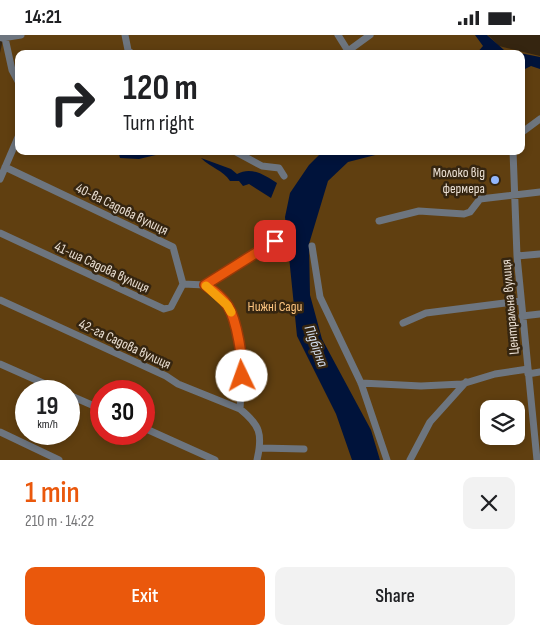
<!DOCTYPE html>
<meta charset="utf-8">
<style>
body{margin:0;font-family:"Sofia Sans Condensed",sans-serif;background:#f2f2f2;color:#202124;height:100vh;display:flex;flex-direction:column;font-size:19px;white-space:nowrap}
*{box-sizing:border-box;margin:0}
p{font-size:16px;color:#757577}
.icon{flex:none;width:28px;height:28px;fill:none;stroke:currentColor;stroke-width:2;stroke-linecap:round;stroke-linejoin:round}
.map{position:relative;height:425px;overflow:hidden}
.side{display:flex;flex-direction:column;background:#fff;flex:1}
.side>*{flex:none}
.hud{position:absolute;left:15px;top:15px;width:510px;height:105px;border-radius:10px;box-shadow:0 2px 8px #0003;background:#fff;color:#202124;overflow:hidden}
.buttons{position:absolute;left:480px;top:365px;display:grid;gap:10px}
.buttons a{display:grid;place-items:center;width:45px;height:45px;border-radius:10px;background:#fff;box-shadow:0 2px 8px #0003;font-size:25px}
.speed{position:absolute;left:15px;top:345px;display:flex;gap:10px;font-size:25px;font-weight:700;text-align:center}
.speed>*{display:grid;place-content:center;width:65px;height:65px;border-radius:50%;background:#fff;box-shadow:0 2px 8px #0003;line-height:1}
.speed small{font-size:12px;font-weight:400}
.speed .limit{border:8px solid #d22;background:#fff;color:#111}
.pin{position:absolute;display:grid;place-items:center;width:42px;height:42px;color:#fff;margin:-21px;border-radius:10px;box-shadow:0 2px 8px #0006}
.me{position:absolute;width:55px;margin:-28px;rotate:357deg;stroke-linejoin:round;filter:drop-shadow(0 0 4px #0008)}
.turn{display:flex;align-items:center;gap:18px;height:105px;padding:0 25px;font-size:22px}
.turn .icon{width:65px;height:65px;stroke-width:2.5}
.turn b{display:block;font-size:35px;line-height:42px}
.round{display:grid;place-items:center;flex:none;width:52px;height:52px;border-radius:10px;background:#f2f2f2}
.overview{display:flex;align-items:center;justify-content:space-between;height:85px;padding:0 25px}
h1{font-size:30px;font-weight:600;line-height:38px;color:#ea580c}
.button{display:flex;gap:10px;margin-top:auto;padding:10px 25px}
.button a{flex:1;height:58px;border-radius:10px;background:#ea580c;color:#fff;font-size:20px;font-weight:600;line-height:58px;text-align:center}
.button a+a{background:#f2f2f2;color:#202124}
.status{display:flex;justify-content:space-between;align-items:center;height:35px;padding:0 25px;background:#fff;direction:ltr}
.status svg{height:14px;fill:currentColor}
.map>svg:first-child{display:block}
.green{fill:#603f10;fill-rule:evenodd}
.water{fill:#00133b}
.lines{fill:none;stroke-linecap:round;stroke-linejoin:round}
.minor{stroke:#6d757f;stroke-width:7}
.route-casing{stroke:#983908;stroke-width:12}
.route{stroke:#ea580c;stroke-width:9}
.slow{stroke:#f59e0b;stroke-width:9}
.poi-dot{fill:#93b7fd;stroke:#352510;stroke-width:2}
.labels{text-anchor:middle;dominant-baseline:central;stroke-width:5;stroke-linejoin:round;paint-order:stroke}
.poi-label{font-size:14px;fill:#eadfd3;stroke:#352510;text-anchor:end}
.street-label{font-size:14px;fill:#eadfd3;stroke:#352510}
.park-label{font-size:14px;fill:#fcc47f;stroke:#352510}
.water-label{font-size:15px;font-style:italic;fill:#d3dff0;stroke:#352510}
</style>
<div class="status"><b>14:21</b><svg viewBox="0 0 49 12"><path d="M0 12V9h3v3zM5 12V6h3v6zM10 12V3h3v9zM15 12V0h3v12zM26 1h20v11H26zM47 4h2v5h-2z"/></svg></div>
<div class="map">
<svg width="540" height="425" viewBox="0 0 540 425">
<rect width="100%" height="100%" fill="#352510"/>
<path class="green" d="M4,0H488L499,11L540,21V425H0V18ZM19,19H521V116H19ZM26,356H69V399H26ZM101,356H144V399H101ZM489,374H516V401H489Z"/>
<path class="water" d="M475,0H487L504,15L540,22V34L531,31L521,36V19H476L483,11Z
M118,116H159L160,119L139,124L120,123Z
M323,116H391L348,127L328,146L309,209L310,260L322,304L371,395L380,425H352L336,379L297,301L285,182L290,158L309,130Z
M201,123L231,134L237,139C251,131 265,140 277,148L271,163L249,149L243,151L239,146H230C223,135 211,133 201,123Z"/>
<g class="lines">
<path class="minor" d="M125,0L128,15L132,19
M338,0L348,16L370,0
M2,3L21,0
M5,3L12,35L19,48
M521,98L540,84
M234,116L262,131L279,133L284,141
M513,116L517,221L537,425
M5,132L173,212L183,249L205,250L213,255L230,275L243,324L240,374C260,390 263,399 257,425
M0,144L19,100
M379,186L419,176L464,179L470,177L480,164L540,157
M0,198L164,274L171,272L183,249
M312,211L320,262L361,348L387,425
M517,221L540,219
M205,250L275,206
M0,265L166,341L178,349L240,374
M522,281L540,279
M403,288L426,278L521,266
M0,329L61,356
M528,339L540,337
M361,348L421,351L462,349L495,339L528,334
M69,360L101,374
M144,393L215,425
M0,397L59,425
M260,413L304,414
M410,425L430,387L466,347"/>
</g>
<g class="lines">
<g class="route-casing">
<path id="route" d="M242,341C243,324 237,286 228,271C223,263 213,255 205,250L275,206"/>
</g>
<use href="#route" class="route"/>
<path class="slow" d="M206,251L227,270L231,277"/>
</g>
<circle class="poi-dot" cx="495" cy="145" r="5"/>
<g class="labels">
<g class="poi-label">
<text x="485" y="137">Молоко від<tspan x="485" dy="16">фермера</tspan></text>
</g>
<g class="street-label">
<text transform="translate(122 174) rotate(26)">40-ва Садова вулиця</text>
<text transform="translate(102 232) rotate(25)">41-ша Садова вулиця</text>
<text transform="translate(510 272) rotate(-95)">Центральна вулиця</text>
<text transform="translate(125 309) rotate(25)">42-га Садова вулиця</text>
</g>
<g class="park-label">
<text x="275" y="271">Нижні Сади</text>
</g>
<g class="water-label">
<text transform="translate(316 311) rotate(70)">Підбірна</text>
</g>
</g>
</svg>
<div class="buttons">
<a><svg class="icon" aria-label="layers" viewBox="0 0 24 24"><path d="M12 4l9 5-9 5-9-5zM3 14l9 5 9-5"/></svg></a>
</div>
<div class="speed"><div>19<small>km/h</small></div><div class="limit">30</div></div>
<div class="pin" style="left:275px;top:206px;background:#d93025"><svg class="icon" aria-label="arrive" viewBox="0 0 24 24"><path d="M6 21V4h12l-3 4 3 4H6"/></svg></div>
<svg class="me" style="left:242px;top:341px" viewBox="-20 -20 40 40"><circle r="19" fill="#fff"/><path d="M0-13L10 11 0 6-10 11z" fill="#ea580c"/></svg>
<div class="hud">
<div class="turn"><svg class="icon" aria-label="right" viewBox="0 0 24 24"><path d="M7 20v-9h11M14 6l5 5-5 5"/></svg><div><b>120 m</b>Turn right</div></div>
</div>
</div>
<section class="side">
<div class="overview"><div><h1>1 min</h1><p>210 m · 14:22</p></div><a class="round"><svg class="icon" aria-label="close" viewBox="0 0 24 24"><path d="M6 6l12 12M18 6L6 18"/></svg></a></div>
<div class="button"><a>Exit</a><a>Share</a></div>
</section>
